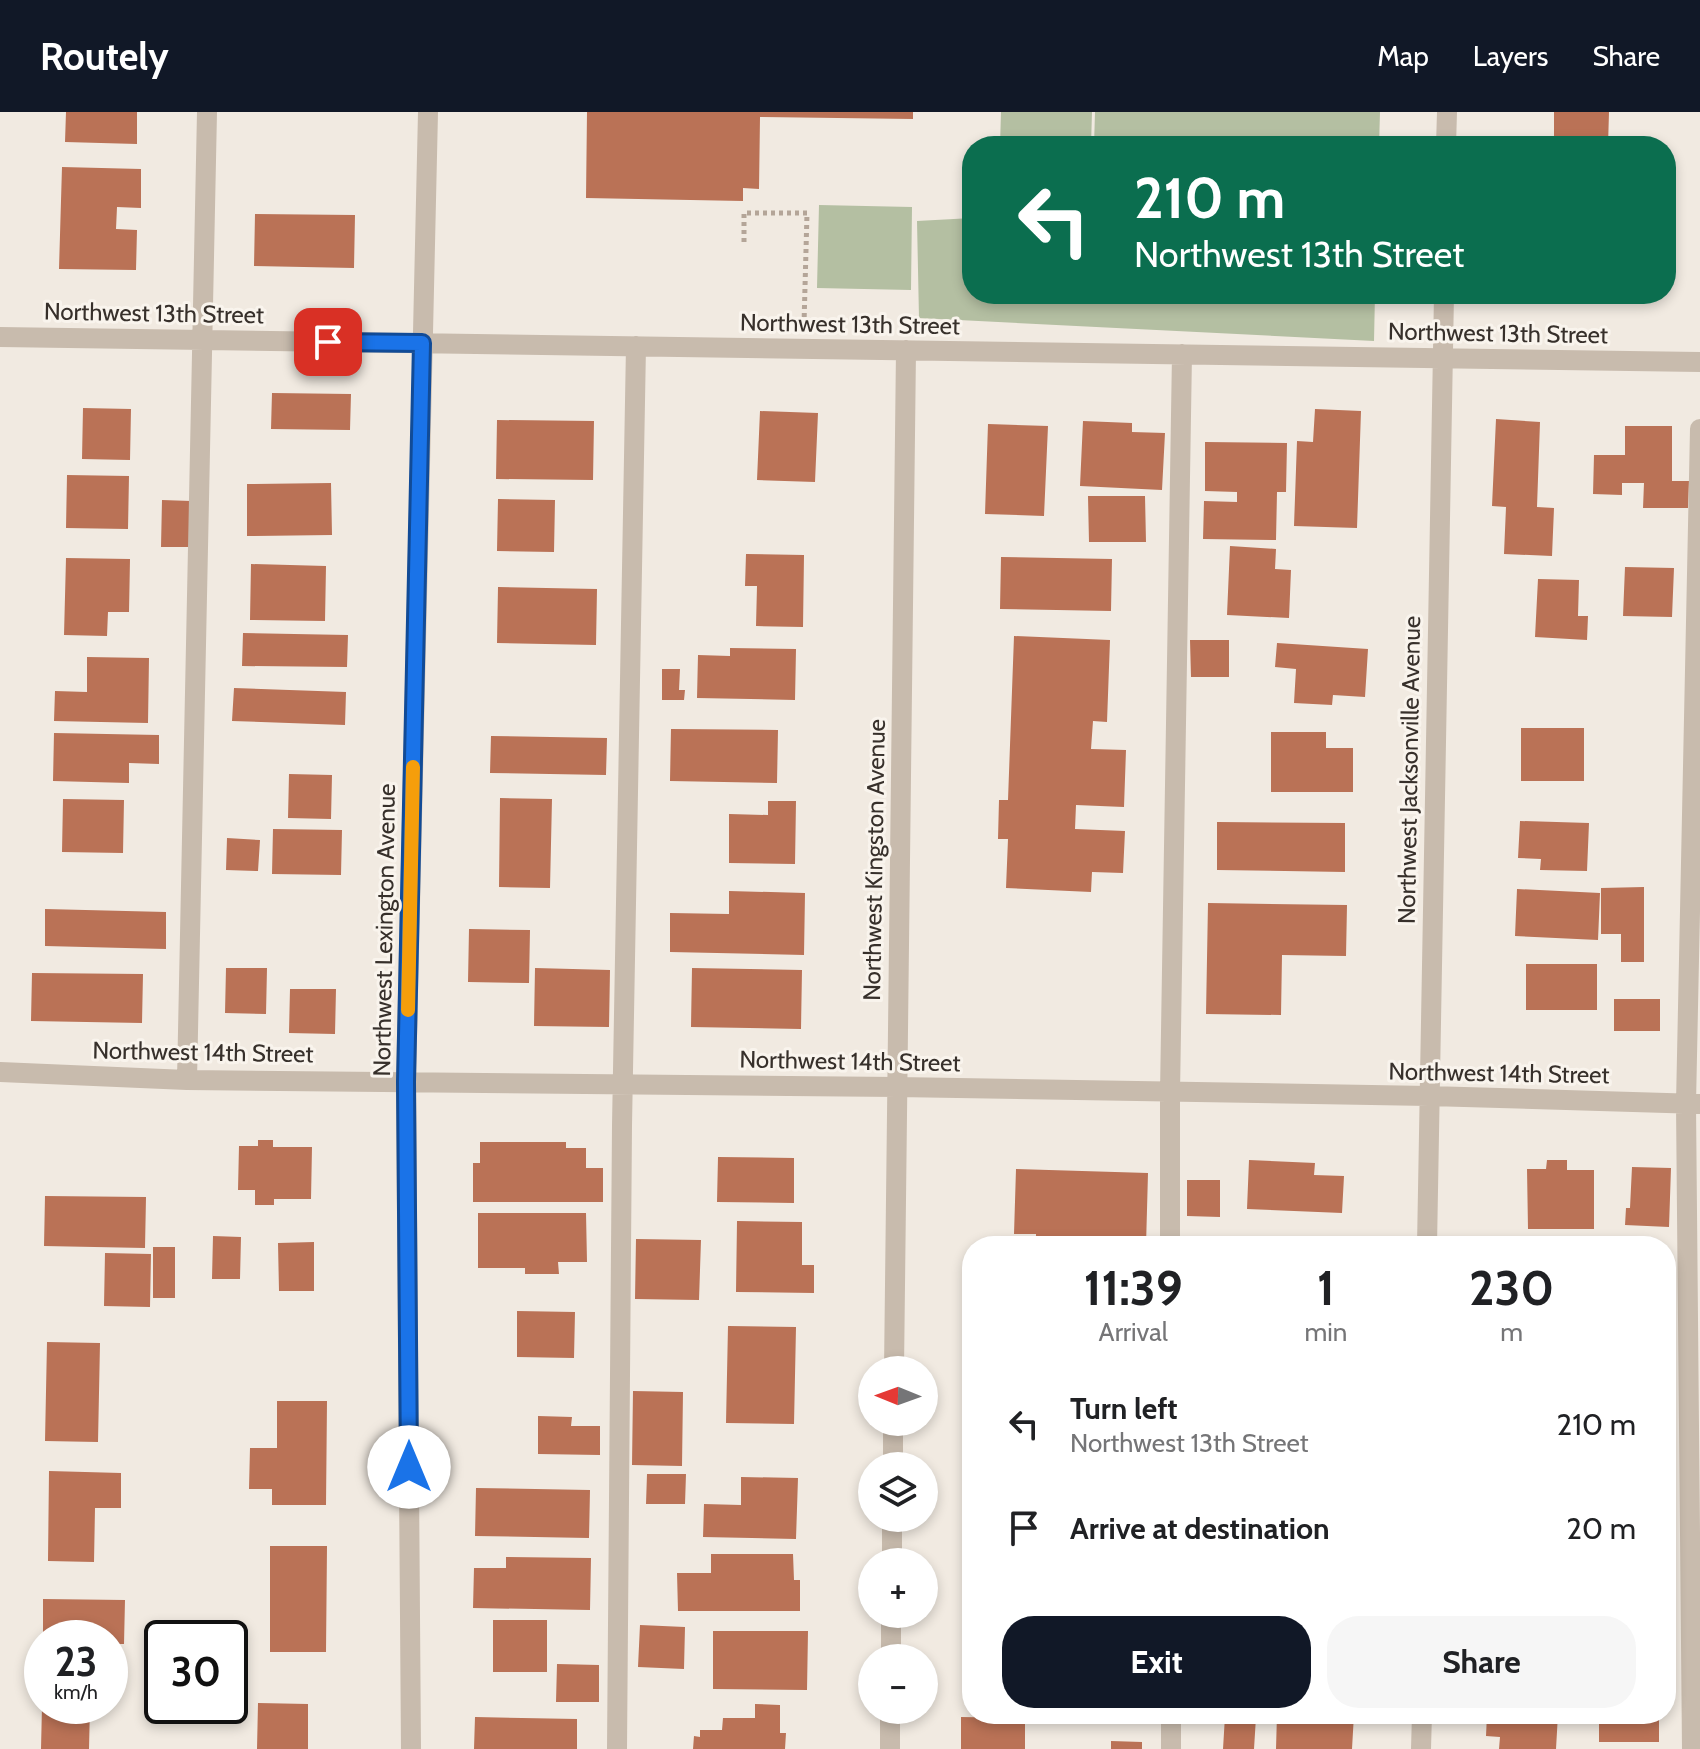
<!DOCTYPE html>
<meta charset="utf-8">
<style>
body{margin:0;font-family:Cabin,sans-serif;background:#f6f6f6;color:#202124;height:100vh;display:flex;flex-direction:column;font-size:30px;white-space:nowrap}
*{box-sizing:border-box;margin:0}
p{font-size:26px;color:#757577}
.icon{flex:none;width:44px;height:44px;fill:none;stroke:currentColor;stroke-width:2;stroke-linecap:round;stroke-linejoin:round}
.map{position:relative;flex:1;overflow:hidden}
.side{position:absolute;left:962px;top:1124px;width:714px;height:488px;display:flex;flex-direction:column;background:#fff;border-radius:32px;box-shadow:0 4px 12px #0003}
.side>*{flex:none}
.top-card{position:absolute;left:962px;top:24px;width:714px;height:168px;border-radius:32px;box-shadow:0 4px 12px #0003;background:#0b6e4f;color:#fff;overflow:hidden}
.needle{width:52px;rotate:271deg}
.tools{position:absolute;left:858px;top:1244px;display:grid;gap:16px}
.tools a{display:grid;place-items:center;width:80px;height:80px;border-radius:50%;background:#fff;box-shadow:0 4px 12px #0003;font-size:40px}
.speed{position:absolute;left:24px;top:1508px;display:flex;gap:16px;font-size:40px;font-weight:700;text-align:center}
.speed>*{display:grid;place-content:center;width:104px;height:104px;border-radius:50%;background:#fff;box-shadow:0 4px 12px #0003;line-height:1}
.speed small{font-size:20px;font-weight:400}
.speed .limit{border:4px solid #111;border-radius:12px;background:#fff;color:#111}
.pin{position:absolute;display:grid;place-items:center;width:68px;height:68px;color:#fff;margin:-34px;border-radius:16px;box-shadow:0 4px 12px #0006}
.me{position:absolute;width:88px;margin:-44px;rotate:0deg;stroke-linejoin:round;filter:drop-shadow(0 0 6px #0008)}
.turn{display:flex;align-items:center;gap:28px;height:168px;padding:0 40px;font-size:36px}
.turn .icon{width:104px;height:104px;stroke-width:2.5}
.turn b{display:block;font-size:56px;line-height:68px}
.eta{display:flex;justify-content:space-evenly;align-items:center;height:136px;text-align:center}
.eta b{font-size:48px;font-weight:700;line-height:56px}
.cta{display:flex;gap:16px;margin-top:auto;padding:16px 40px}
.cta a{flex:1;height:92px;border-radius:32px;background:#111827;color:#fff;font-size:32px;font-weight:700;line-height:92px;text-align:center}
.cta a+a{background:#f6f6f6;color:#202124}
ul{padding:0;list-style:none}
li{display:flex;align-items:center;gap:24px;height:104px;padding:0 40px}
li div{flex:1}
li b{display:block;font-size:30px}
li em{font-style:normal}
header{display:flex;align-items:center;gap:48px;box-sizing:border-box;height:112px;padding:0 40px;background:#111827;color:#fff}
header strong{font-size:38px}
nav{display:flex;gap:44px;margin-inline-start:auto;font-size:28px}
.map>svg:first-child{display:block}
.green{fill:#b4bfa2}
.building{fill:#ba7256}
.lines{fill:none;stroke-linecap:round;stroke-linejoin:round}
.path{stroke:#b4a598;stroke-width:5;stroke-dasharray:4 4;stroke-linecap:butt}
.minor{stroke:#c8bbad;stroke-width:20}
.route-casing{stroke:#114b97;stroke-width:20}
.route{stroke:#1a73e8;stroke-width:14}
.slow{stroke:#f59e0b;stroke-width:14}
.labels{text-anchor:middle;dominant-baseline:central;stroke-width:6;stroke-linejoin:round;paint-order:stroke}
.street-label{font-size:24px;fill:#37302b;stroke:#f9f4ed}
</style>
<header>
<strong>Routely</strong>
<nav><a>Map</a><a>Layers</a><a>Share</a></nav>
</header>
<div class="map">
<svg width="1700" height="1637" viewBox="0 0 1700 1637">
<rect width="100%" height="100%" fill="#f1eae1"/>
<path class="green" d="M1001,0H1092L1091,34H1000Z
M1095,0H1380L1379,34H1094Z
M819,93L912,95L911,178L817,176Z
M972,106V182H1375L1374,229L919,206L917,109Z"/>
<path class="building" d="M66,0H137V32L65,30Z
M587,0H913V7L760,5L759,77L743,76V89L586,86Z
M1554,0H1609L1608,34H1554Z
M62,55L141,57V96L117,95L116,117L137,118L136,158L59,157Z
M255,102L355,103L354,156L254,154Z
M1584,182H1657V187L1584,185Z
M272,281L351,282L350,318L271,317Z
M83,296L131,297L130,348L82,347Z
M1315,297L1361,299L1357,416L1294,414L1297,329L1313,330Z
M760,299L818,301L815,370L757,368Z
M1496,307L1540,310L1537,395L1554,396L1552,444L1504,442L1506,395L1492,394Z
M497,308L594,309L593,368L496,367Z
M1083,309L1132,311V320L1165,321L1162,378L1080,374Z
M988,312L1048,314L1044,404L985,402Z
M1625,314H1672V369H1689L1688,396H1643L1644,371H1622V383L1593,382L1594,343H1625Z
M1205,330L1287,331L1286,380H1277L1276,428L1203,427L1204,389L1237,390V380L1205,379Z
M67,363L129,364L128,417L66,416Z
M331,371L332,423L247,424V372Z
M1088,384H1145L1146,430H1089Z
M498,387L555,388L554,440L497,439Z
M162,388L191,389V435H161Z
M1230,434L1276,437L1275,457L1291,458L1289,506L1227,503Z
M746,442L804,443L803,515L756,514L757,474H745Z
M1001,445L1112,447L1111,499L1000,497Z
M66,446L130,447L129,500H108L107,524L64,523Z
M251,452L326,454L325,509L250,508Z
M1625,455L1674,456L1672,505L1623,504Z
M1538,467L1579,468L1578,504H1588L1587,528L1535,525Z
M498,475L597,477L596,533L497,531Z
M243,521L348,523L347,555L242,554Z
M1014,524L1110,528L1107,610L1093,609L1091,637L1126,638L1124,695L1076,693L1075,717L1125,719L1123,761L1092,760L1091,780L1006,776L1008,727H998L999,688H1008Z
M1190,528H1229V565H1191Z
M1277,531L1368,537L1365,585L1333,583L1332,593L1294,591L1296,557L1275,555Z
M730,536L796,537L795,588L697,586L698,543L730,544Z
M87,545L149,546L148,611L54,609L55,579L87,580Z
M662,557H680L679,578H685L684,588H662Z
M234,576L346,580L345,613L232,609Z
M1521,616H1584V669H1521Z
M671,617L778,618L777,671L670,669Z
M1271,620H1326V636H1353V680H1271Z
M54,621L159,623V652L129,651V671L53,669Z
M491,624L607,626L606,663L490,661Z
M289,662L332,663L331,707L288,706Z
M500,686L552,687L550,776L499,775Z
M63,687L124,688L123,741L62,740Z
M768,689H796L795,752L729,751V702L768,703Z
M1520,709L1589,711L1587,759L1540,758L1541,747L1518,746Z
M1217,710L1345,711V760L1217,758Z
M273,717L342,718L341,763L272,762Z
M227,726L260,728L258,759L226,758Z
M1644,775V850H1621V822H1601V776Z
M1517,777L1600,781L1598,828L1515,824Z
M729,779L805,781L804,843L670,840V801L729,802Z
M1208,791L1347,793L1346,844L1282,843L1281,903L1206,902Z
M45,797L166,800V837L45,834Z
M469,817L530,818L529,871L468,870Z
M1526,852H1597V898H1526Z
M226,856H267L266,902L225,901Z
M535,856L610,858L609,915L534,914Z
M692,856L802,858L801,917L691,915Z
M32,861L143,862L142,911L31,909Z
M290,877H336L335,922L289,921Z
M1614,887H1660V919H1614Z
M258,1028H273V1035H312L311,1087H274V1093H255V1078H238L239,1034H258Z
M480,1030H566V1036H586V1056H603V1090H473V1051H480Z
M718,1045L794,1046V1091L717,1090Z
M1249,1048L1315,1051L1314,1063L1344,1064L1342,1101L1247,1097Z
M1547,1048H1567V1058H1594V1117H1528L1527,1057H1546Z
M1632,1055L1671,1056L1669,1115L1625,1113L1626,1096H1630Z
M1016,1057L1148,1061L1146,1134H1036V1122H1014Z
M1187,1068H1220V1105L1187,1104Z
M45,1084L146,1085L145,1136L44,1134Z
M478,1101H586L587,1150H558L559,1162H525V1156H478Z
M737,1109L802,1110V1153H814V1181L736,1180Z
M213,1124L241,1125L240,1167H212Z
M636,1127L701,1128L699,1188L635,1187Z
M1508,1127L1598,1130V1134H1507Z
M314,1130V1179H279L278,1131Z
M153,1135H175V1186H153Z
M105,1141L151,1142L150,1195L104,1194Z
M517,1199L575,1200L574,1246L517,1245Z
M728,1214L796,1215L794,1312L726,1311Z
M47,1230L100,1231L98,1330L45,1329Z
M1666,1230H1669L1670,1285H1666Z
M633,1279L683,1280L682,1354L632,1353Z
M277,1289H327L326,1393H272V1377H249L250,1336H277Z
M538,1304L572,1305L571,1314H600V1343L538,1342Z
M49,1359L121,1361V1396H95L94,1450L48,1449Z
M647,1362H686L685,1392H646Z
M741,1365L798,1366L796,1427L703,1425L704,1392L741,1393Z
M476,1376L590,1378L589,1426L475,1424Z
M270,1434H327L326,1540H270Z
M711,1442H793L794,1468H800V1499H678L677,1461H711Z
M506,1445L591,1446L590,1498L473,1496L474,1456H506Z
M43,1487L125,1488L124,1532H110V1526H43Z
M493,1508H547V1560H493Z
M640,1513L685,1515L684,1557L638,1555Z
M713,1519H808L807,1578L713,1577Z
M557,1552L599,1553V1590H556Z
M258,1591L308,1592V1637H257Z
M755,1592L780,1593V1621H786L785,1637H693L694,1624L700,1625V1618H722L723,1606H755Z
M42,1594H90L89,1637H41Z
M1277,1602H1354L1352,1637H1276Z
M1487,1602H1558L1556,1637H1499L1500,1625L1486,1624Z
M1599,1602H1659V1630H1599Z
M1225,1604L1256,1605L1254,1637H1223Z
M475,1605L577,1607V1637H474Z
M961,1605L1025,1606V1637H961Z
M1111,1629L1142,1630V1637H1111Z"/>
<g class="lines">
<path class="path" d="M744,130V101H807L804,212"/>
<path class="minor" d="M1446,34L1447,0
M0,225L1700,250
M0,960L187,968L897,975L1429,984L1700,992
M187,968L207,0
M1170,1134V981L1182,242
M1427,1134L1444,182
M894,1258L906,238
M893,1354V1310
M892,1450V1406
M891,1546V1502
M1171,1602V1637
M411,1637L406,970L428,0
M617,1637L622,1014L636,234
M890,1637V1598
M1421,1637L1422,1602
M1692,1637L1686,992L1700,317"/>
</g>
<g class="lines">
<g class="route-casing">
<path id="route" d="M328,230L422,231L406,970L409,1355"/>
</g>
<use href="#route" class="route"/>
<path class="slow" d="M408,898L413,655"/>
</g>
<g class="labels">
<g class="street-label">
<text transform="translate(154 201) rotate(1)">Northwest 13th Street</text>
<text transform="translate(850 212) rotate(1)">Northwest 13th Street</text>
<text transform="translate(1498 221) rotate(1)">Northwest 13th Street</text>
<text transform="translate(1409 658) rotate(-89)">Northwest Jacksonville Avenue</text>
<text transform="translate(874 748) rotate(-89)">Northwest Kingston Avenue</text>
<text transform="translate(384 818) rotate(-89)">Northwest Lexington Avenue</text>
<text transform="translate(203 940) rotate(1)">Northwest 14th Street</text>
<text transform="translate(850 949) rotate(1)">Northwest 14th Street</text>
<text transform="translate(1499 961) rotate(1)">Northwest 14th Street</text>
</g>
</g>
</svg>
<div class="tools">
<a><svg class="needle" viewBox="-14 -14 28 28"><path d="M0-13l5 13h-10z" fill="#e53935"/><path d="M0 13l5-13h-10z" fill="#757577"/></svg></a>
<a><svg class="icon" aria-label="layers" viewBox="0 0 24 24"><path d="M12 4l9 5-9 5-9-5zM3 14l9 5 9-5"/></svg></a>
<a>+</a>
<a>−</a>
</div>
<div class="speed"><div>23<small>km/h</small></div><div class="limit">30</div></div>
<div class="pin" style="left:328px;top:230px;background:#d93025"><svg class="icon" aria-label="arrive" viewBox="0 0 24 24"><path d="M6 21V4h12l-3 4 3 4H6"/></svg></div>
<svg class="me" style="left:409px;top:1355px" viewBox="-20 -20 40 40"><circle r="19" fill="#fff"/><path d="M0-13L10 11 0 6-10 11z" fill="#1a73e8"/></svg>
<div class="top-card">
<div class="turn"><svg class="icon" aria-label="left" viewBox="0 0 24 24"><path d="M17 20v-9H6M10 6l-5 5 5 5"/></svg><div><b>210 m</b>Northwest 13th Street</div></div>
</div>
<section class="side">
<div class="eta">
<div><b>11:39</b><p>Arrival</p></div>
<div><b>1</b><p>min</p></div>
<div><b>230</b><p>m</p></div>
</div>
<ul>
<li><svg class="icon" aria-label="left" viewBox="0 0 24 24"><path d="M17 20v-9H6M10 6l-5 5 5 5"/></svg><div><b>Turn left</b><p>Northwest 13th Street</p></div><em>210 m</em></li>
<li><svg class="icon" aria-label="arrive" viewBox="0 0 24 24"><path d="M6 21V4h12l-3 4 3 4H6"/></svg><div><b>Arrive at destination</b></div><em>20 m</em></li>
</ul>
<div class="cta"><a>Exit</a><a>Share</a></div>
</section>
</div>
